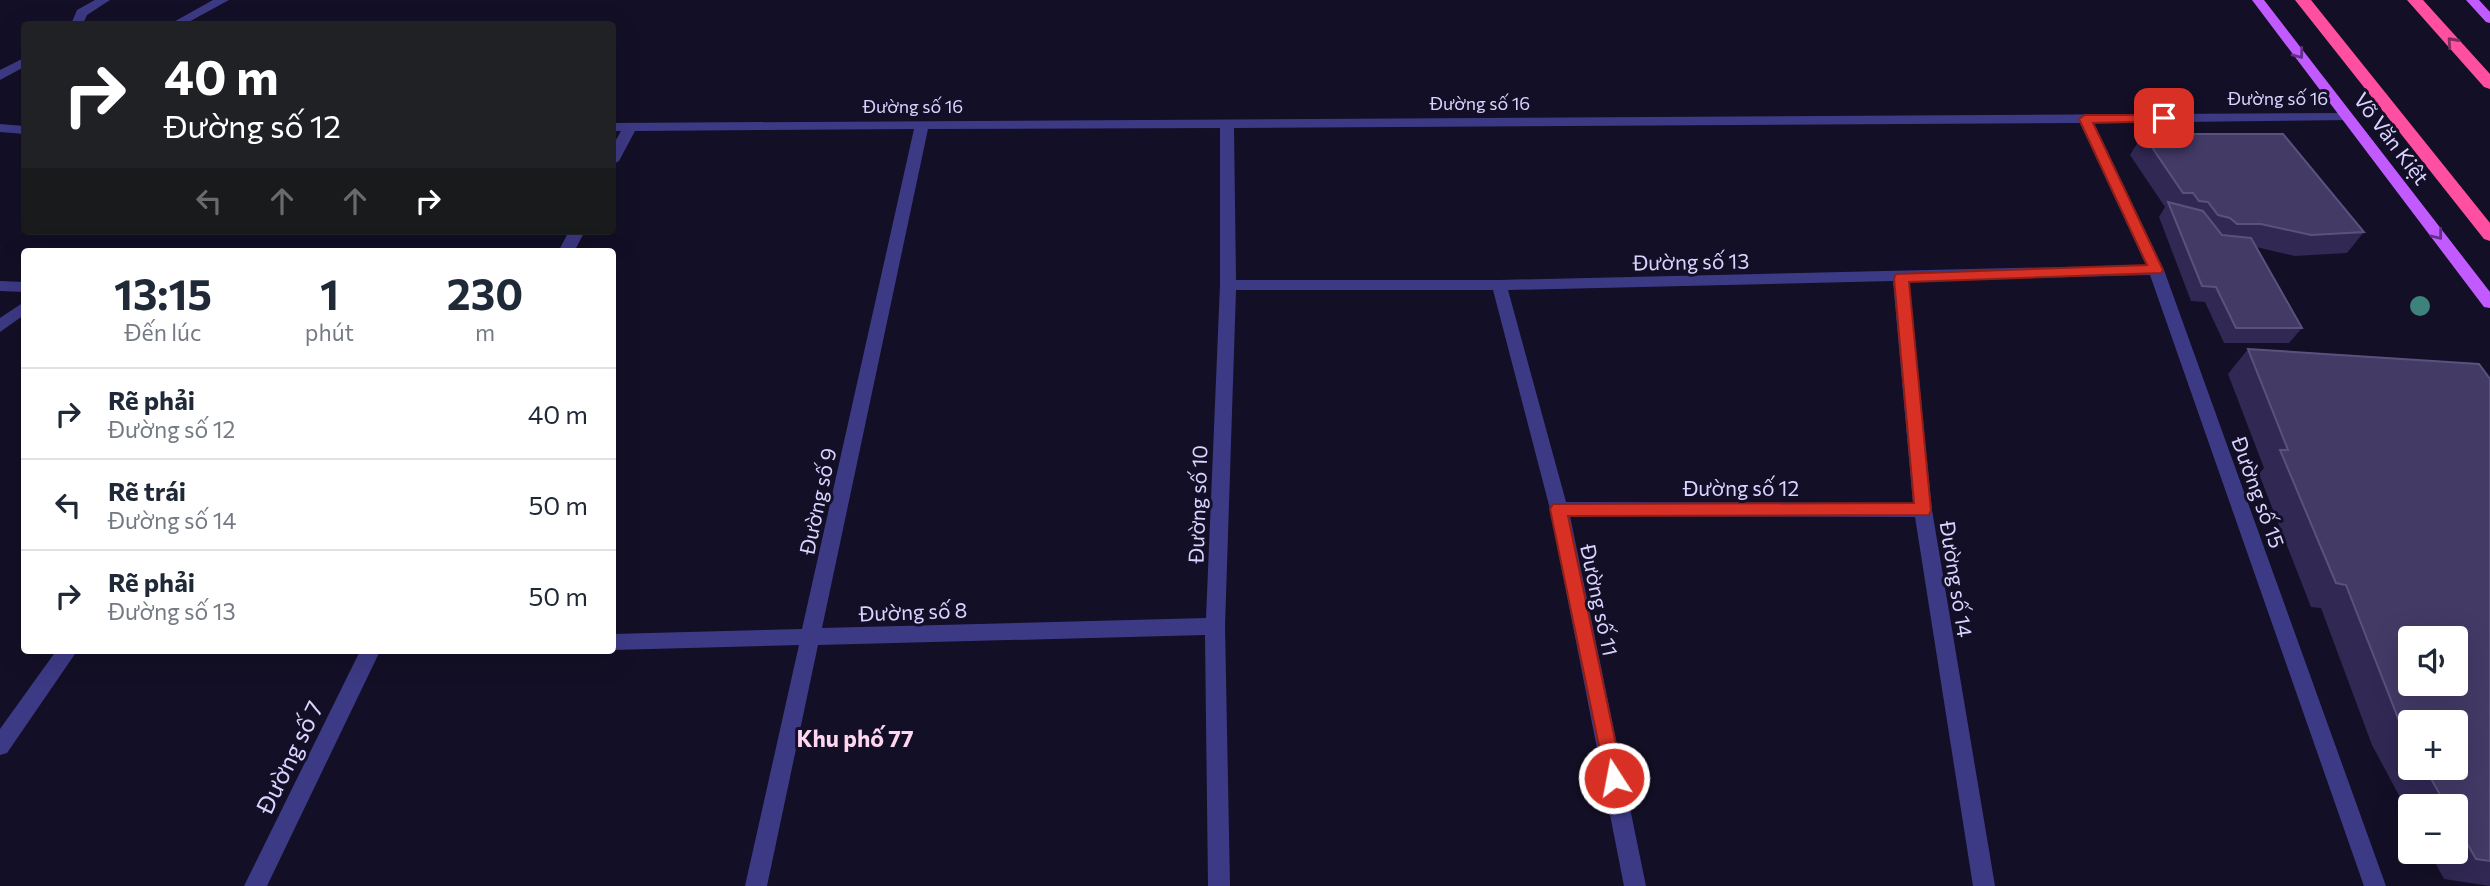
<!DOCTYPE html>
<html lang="vi">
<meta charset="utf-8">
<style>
body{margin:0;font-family:Commissioner,sans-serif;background:#f6f6f7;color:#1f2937;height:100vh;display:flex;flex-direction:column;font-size:26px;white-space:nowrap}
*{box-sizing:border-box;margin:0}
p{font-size:23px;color:#747a83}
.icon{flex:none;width:38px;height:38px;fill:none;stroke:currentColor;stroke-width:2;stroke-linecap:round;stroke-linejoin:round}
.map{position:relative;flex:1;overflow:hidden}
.side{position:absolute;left:21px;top:248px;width:595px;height:406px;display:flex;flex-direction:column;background:#fff;border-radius:7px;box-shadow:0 7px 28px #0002}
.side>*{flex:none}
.hud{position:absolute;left:21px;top:21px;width:595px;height:214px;border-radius:7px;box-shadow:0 7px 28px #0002;background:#202124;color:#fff;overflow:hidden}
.tools{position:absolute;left:2398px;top:626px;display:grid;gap:14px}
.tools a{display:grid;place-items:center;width:70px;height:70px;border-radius:7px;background:#fff;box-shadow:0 7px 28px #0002;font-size:35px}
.pin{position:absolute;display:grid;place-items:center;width:60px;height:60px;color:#fff;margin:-30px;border-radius:14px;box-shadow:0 4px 10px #0006}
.me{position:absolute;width:77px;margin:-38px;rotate:349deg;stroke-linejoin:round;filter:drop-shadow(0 0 5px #0008)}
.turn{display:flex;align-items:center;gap:24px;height:147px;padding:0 28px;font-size:32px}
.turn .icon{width:91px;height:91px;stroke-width:2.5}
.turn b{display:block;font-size:49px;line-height:60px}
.lanes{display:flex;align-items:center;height:66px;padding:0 28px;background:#0003;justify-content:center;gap:35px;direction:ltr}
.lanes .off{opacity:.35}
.eta{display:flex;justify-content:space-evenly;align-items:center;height:119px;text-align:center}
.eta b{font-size:42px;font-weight:700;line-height:49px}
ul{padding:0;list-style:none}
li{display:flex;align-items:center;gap:21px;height:91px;padding:0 28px;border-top:2px solid #e0e1e3}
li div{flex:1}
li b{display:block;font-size:26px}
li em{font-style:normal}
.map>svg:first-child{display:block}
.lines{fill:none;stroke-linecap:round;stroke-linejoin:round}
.minor{fill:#3d3a85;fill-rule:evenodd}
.major{fill:#c25bff;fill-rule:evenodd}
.highway{fill:#ff4fa3;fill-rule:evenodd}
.tree{fill:#3d827b}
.wall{fill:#312854;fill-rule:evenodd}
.building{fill:#433a66;stroke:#5a527e;stroke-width:2;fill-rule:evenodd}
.oneway{stroke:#7d2c5e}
.oneway2{stroke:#623188}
.route{fill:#d93025;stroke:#8d1f18;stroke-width:2}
.labels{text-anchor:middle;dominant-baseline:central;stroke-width:6;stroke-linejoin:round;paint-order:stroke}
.far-street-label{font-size:18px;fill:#d9d4ff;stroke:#130f26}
.street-label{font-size:21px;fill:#d9d4ff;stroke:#130f26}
.neighbourhood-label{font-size:23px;font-weight:bold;fill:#ffd6f0;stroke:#130f26}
.near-street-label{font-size:24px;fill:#d9d4ff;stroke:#130f26}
</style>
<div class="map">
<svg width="2490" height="886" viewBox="0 0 2490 886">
<rect width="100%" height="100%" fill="#130f26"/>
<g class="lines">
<path class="minor" d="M95,0H110L87,15L83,24H71L77,10Z
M213,0H229L185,24H170Z
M24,58V67L0,80V70Z
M2347,113L2352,114V120L2094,123L2164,270L2386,886H2364L2150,275L1909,281L1932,510L1995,886H1973L1915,517L1570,516L1646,886H1624L1550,509L1493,290H1236L1225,626L1230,886H1208L1205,635L818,645L767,886H745L799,645L612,650V634L802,629L914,129L635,131L619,161L612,165V147L621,131H612V123ZM2080,123L2146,265L1499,280H1236L1234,128ZM1220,128V285L1206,618L822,628L928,129ZM1893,281L1913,503L1566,502L1508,290Z
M0,124L24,126V134L0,132Z
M569,231H585L574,252H558Z
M0,281L24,282V292L0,291Z
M24,302V315L0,332V318Z
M56,651H77L7,753L0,755V729Z
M360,651H380L267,886H244Z"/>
<path class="major" d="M2252,0H2264L2490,292V308L2484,307Z
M2466,0H2479L2490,12V23L2486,22Z"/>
<path class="highway" d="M2295,0H2311L2490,223V241L2484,239Z
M2407,0H2423L2490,74V89L2484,87Z"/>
</g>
<circle class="tree" cx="2420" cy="306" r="10"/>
<path class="wall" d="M2143,134L2364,232L2347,253L2295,256L2256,247L2302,328L2289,343H2224L2205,302L2191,301L2159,217L2165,207L2130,155Z
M2248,349L2490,379V886L2444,879L2429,852H2455V807H2410V816L2372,745L2321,608L2311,607L2259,474L2264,468L2228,374ZM2410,723L2455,768H2410Z"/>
<path class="building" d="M2143,134H2283L2364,232L2311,235L2261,224H2237L2230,218L2218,215L2208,202L2199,201L2193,193H2183Z
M2168,202L2203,211L2222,235L2251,238L2302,328H2236L2216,287L2202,286Z
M2248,349L2479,364L2490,379V861L2476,859L2455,822V807H2447L2425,768H2455V723H2410V741L2400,723L2346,585L2336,583L2280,450H2288ZM2410,639H2455V684H2410Z"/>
<defs><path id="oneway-chevron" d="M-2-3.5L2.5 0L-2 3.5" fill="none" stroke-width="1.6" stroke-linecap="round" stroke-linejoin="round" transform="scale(1.75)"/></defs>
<use class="oneway" href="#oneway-chevron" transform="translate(2452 42) rotate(-132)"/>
<g class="oneway2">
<use href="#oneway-chevron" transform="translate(2299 54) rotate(53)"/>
<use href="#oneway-chevron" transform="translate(2438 235) rotate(52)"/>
</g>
<path class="route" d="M2164,115L2170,118L2168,121L2093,123L2163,270L2161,273L1909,282L1931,510L1929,515L1568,516L1623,778L1620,785L1614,787L1607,785L1550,509L1553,504L1914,503L1894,278L1896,274L2147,265L2079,119L2085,115Z"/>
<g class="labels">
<g class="far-street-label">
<text x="2278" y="98">Đường số 16</text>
<text x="1480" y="103">Đường số 16</text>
<text x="913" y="106">Đường số 16</text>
</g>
<g class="street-label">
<text transform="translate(2392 138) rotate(53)">Võ Văn Kiệt</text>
<text transform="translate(1691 261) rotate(-1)">Đường số 13</text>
<text x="1741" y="487">Đường số 12</text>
<text transform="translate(2259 492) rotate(70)">Đường số 15</text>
<text transform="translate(817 501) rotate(-78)">Đường số 9</text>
<text transform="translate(1197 504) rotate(-88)">Đường số 10</text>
<text transform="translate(1957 579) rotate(81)">Đường số 14</text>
<text transform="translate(1600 600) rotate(78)">Đường số 11</text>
<text transform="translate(913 611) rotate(-2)">Đường số 8</text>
</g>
<g class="neighbourhood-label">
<text x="855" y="738">Khu phố 77</text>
</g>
<g class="near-street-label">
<text transform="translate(289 757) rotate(-64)">Đường số 7</text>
</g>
</g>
</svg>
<div class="tools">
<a><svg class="icon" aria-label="sound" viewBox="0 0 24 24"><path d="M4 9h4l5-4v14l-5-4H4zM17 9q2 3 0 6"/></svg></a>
<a>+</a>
<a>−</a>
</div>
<div class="pin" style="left:2164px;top:118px;background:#d93025"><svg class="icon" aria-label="arrive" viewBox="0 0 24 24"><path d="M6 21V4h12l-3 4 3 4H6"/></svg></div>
<svg class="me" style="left:1614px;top:778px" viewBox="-20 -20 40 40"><circle r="17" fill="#d93025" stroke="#fff" stroke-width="3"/><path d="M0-11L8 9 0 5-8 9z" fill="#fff"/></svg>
<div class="hud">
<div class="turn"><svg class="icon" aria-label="right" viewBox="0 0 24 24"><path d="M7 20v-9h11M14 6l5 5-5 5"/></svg><div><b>40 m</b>Đường số 12</div></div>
<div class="lanes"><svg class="icon off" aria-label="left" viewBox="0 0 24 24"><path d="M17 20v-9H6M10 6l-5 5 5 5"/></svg><svg class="icon off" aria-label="ahead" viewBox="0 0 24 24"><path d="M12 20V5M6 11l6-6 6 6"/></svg><svg class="icon off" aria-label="ahead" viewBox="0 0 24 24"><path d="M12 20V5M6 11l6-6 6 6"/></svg><svg class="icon" aria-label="right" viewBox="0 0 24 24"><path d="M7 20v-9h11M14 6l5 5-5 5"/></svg></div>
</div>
<section class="side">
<div class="eta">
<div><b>13:15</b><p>Đến lúc</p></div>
<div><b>1</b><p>phút</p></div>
<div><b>230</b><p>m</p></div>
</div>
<ul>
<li><svg class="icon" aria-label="right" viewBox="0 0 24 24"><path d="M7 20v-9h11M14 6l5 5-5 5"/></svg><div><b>Rẽ phải</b><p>Đường số 12</p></div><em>40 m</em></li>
<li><svg class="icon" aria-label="left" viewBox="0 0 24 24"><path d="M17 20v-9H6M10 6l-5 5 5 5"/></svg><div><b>Rẽ trái</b><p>Đường số 14</p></div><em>50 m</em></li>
<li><svg class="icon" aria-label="right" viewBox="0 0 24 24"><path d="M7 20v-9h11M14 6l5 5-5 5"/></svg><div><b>Rẽ phải</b><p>Đường số 13</p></div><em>50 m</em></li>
</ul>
</section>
</div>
